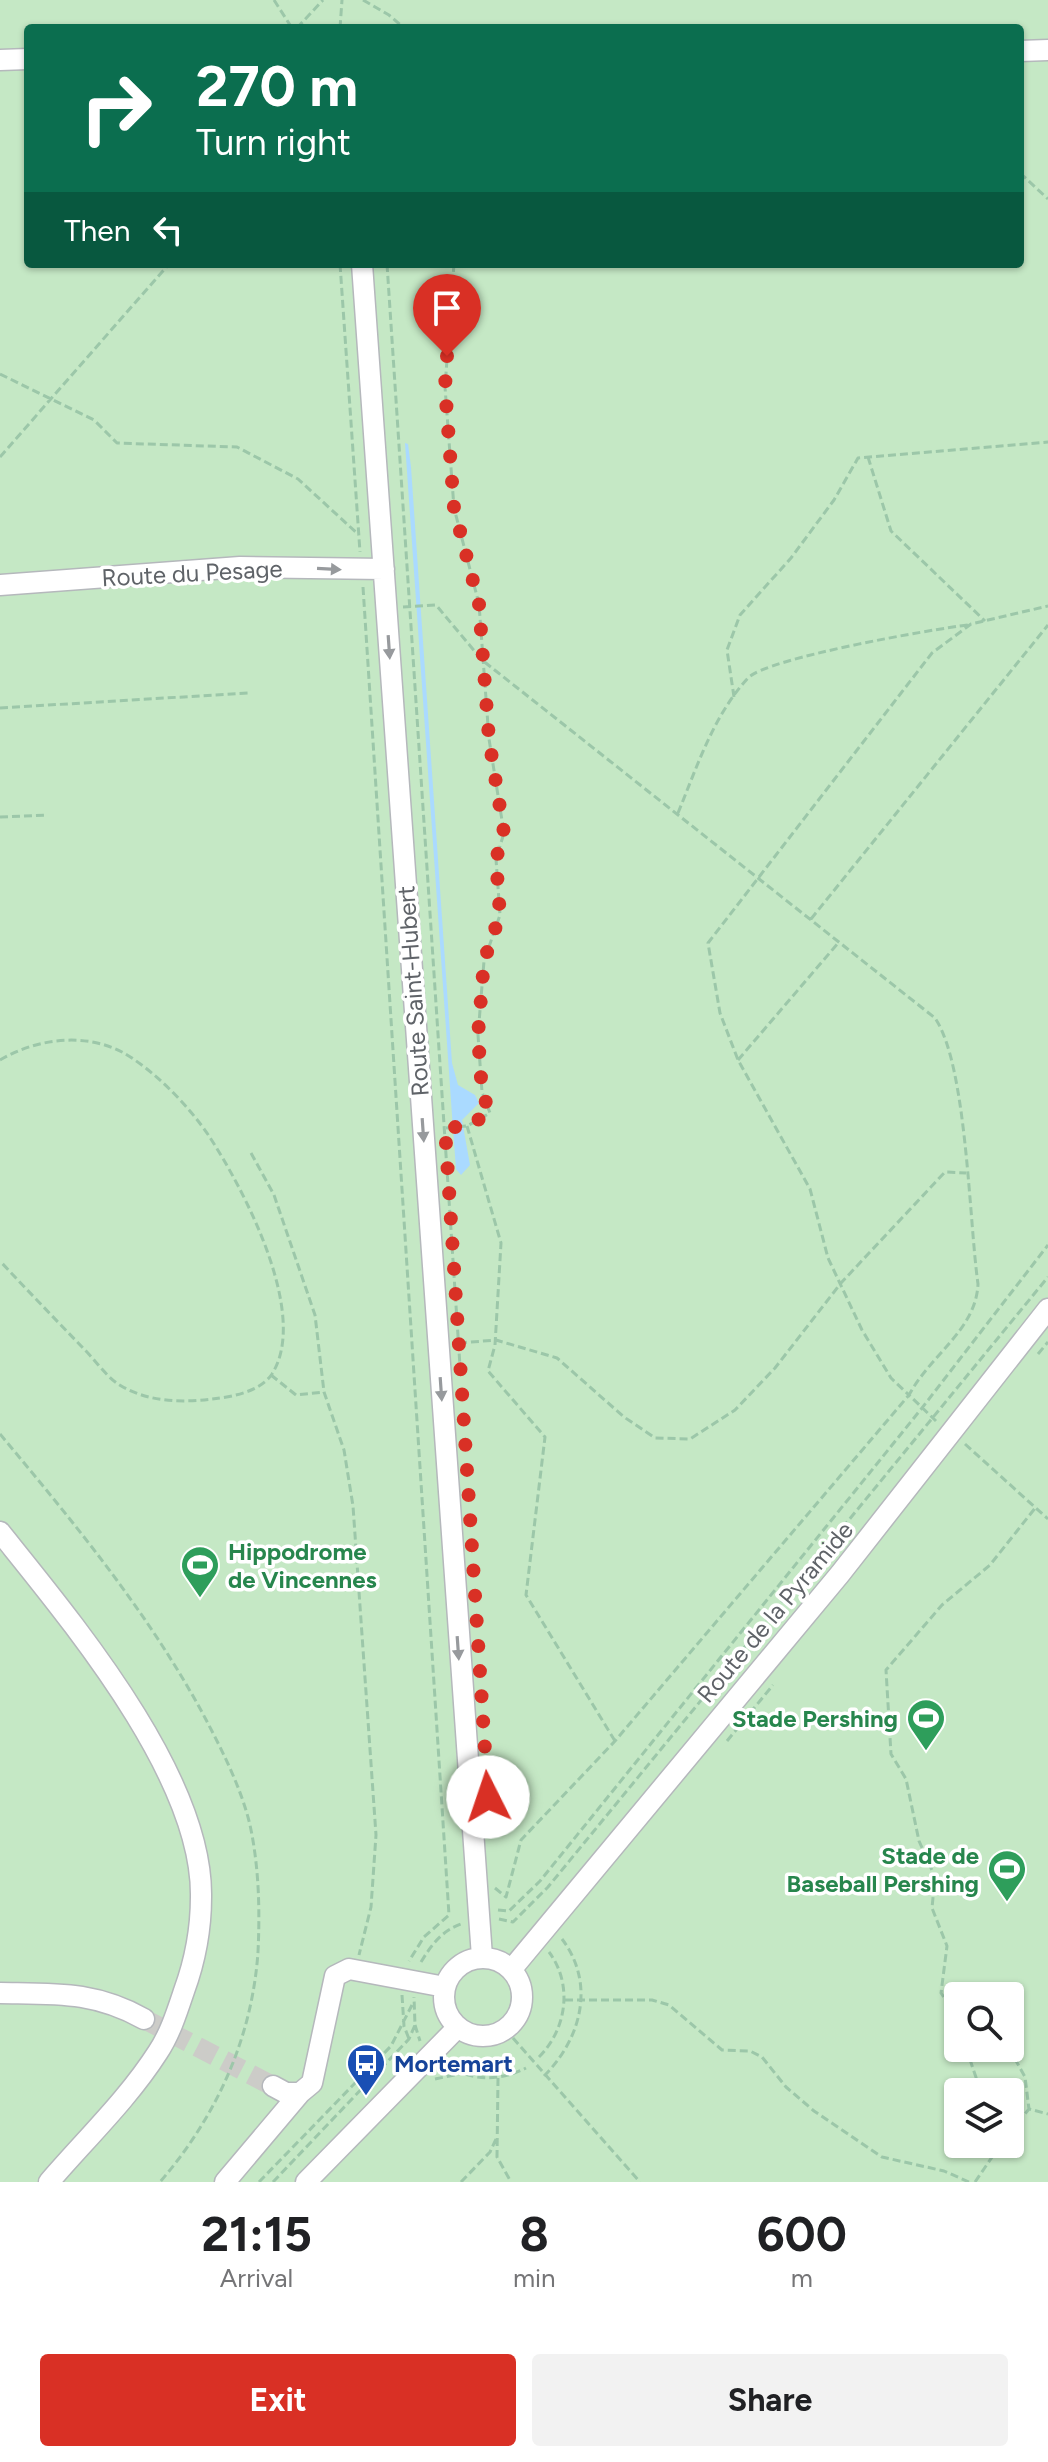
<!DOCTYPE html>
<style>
body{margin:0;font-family:Figtree,sans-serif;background:#f2f2f2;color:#202124;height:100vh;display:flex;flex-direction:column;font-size:30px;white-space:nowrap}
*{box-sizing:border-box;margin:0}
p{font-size:26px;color:#757577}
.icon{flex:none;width:44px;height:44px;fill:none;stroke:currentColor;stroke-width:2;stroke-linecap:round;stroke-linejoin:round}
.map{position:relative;height:2182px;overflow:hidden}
.details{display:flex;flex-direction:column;background:#fff;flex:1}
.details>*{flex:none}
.guide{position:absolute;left:24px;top:24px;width:1000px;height:244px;border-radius:8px;box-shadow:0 2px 6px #0004;background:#0b6e4f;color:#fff;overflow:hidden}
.controls{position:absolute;left:944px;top:1982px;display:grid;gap:16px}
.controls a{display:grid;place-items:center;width:80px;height:80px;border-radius:8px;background:#fff;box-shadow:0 2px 6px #0004;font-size:40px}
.pin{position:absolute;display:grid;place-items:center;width:68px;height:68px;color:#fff;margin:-82px -34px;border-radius:50% 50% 50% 0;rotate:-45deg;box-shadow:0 0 8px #0007}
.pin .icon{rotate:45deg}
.me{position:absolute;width:88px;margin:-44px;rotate:356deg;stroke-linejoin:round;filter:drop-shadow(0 0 6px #0008)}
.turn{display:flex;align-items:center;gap:28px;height:168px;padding:0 40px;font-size:36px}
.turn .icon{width:104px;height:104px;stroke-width:2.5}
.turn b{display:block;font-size:56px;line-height:68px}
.then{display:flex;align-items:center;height:76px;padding:0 40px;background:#0003;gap:16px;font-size:30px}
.eta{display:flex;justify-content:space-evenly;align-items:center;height:136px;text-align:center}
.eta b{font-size:48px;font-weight:700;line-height:56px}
.cta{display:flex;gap:16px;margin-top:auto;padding:16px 40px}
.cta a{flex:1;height:92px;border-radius:8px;background:#d93025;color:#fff;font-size:32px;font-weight:700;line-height:92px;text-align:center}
.cta a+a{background:#f2f2f2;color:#202124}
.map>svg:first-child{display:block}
.green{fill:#c5e8c5;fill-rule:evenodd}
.water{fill:#aadaff}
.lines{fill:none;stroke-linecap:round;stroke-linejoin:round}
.minor-tunnel{stroke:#ccccc8;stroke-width:20;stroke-dasharray:20 10;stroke-linecap:butt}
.minor-casing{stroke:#b5b8bc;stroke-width:23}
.path{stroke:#9cc7a9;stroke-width:3;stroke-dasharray:8 4;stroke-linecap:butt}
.minor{stroke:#fff;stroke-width:20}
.oneway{fill:#979a9d}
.route{stroke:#d93025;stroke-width:14;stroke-dasharray:0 25.2}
.labels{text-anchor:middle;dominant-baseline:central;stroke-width:7;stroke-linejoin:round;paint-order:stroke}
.street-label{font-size:24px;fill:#5f6368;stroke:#fff}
.leisure-label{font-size:24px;font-weight:bold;fill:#27864d;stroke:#fff;text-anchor:end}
.transit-label{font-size:24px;font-weight:bold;fill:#164399;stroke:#fff;text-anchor:start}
</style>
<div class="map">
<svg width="1048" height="2182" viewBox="0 0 1048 2182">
<rect width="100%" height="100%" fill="#f1efe8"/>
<path class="green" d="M0,0H1048V2182H0ZM28,28H1020V264H28ZM958,1996H1010V2048H958ZM958,2092H1010V2144H958Z"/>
<path class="water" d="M405,443L408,444L411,467L452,1063L458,1085L475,1095L479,1103L462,1120L470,1165L461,1175L456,1169L452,1115Z"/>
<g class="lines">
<path class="minor-tunnel" d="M144,2019L273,2086"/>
<g class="minor-casing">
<path id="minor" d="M1020,51L1048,50
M0,60L28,59
M362,264L482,1957
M0,585L240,567L384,569
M0,1532C72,1622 203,1777 201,1897C201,1929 195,1961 184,1991C177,2012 170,2034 158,2052C128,2099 85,2140 49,2182
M444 1997a39 39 0 1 1 78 0a39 39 0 1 1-78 0Z
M511,1970L840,1574L1048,1309
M0,1993C55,1994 94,1991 144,2019
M273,2086L286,2093H300L312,2083L335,1976L349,1969L445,1987
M225,2182L300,2093
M306,2182L458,2027"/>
</g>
<path class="path" d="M274,0L292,28
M363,0L389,15L404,28
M297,28L323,0
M340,28L342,0
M1020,173L1048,199
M340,264L360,552
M387,264L460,1366
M0,374L94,420L117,443L237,447L298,479L359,535
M0,457L169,264
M868,457L891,531L985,621
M363,587L449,1915L424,1937L409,1961
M403,607L436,605L482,660L935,1018C967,1065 969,1221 978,1284C976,1330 931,1354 909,1395L936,1421
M734,697L727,650L740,615L791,558L834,500L858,458L1048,442
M0,708L248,693
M678,813C697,767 713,716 748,678C767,658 933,629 968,625
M0,817L47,815
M811,919L1048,625
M0,1060C36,1039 83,1032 122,1052C154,1070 189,1106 209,1136C243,1188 310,1314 272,1374C260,1392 231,1397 212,1399C181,1403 146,1402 118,1384C106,1376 95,1360 84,1349C56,1320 28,1291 0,1261
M738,1060L839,942
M467,1126L501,1243L495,1345L488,1371L545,1437L526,1595L615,1741
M446,1128L467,1126L490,1113L482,1092L478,1035L484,961L500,915L496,859L504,833L489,739L479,604L454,508L445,387L454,264
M251,1153L274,1195L315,1315L324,1392L344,1450L353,1506L376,1835L371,1907L359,1955
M459,1343L496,1340L557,1358L624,1417L655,1438L690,1439L735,1410L775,1368L841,1283L945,1172L966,1173
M1038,1354L1048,1342
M271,1375L296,1395L324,1392
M0,1434C75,1524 147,1611 203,1714C221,1748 241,1787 250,1825C259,1867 260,1910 258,1952C252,2039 216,2117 160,2182
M965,1444L1048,1519
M727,1741L773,1685
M495,1888L506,1897L521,1840L615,1741L909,1395L891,1378L862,1330L828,1258L810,1189L738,1060L720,1013L708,943L932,653L971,624L1048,606
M498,1910L509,1911L540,1881L922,1408L1048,1245
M499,1919L513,1922L548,1887L1048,1277
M421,1962C432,1944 442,1930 464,1923
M402,1995L404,2026L409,2039
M565,2000H652L669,2005L722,2050L750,2051L762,2057L786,2087L814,2111L882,2157L944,2171L969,2182
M957,2017L941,1993L947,1946L932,1908L935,1877L919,1841L906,1779L891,1754L886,1670L942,1605L990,1565L1036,1507
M415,2025L420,2041
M505,2029L640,2182
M966,2048L981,2092
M1009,2048L1025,2077L1029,2109
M539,2057C567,2029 573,1984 549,1952
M444,2064C469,2081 499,2082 526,2068
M544,2076C581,2039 596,1984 562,1939
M498,2078L497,2157L511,2182
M435,2079L459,2074
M1010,2132L1029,2109L1048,2114
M259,2182L391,2046L412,2005
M273,2182L409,2039L415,2025L414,1997
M461,2182L490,2152L496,2139
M975,2182L1001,2144"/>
<use href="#minor" class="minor"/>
</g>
<defs><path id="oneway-solid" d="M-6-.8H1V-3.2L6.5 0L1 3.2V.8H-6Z" transform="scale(2)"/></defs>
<g class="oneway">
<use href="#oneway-solid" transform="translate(329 569) rotate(3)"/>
<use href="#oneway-solid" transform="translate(389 647) rotate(86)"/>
<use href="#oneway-solid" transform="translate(423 1130) rotate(86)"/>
<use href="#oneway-solid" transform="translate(441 1389) rotate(86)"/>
<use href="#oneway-solid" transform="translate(458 1648) rotate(86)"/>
</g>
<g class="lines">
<path class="route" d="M447,356L445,387L454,508L479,604L489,739L504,833L496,859L500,915L484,961L478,1035L482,1092L490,1113L467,1126L445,1128L488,1797"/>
</g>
<defs>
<g id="stadium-pin" transform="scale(2)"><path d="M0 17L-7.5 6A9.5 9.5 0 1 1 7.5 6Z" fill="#2e9e5b" stroke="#fff"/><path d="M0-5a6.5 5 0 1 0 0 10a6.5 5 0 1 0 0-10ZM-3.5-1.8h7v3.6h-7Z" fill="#fff"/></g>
<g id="bus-pin" transform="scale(2)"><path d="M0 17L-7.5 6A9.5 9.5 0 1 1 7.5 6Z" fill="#1a4fb4" stroke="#fff"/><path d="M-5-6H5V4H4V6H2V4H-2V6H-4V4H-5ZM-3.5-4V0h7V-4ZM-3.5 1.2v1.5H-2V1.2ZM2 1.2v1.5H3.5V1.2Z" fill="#fff"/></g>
</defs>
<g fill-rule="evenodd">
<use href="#stadium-pin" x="200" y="1565"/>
<use href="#stadium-pin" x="926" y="1718"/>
<use href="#stadium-pin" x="1007" y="1869"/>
<use href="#bus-pin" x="366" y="2063"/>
</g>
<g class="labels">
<g class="street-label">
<text transform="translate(192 573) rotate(-3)">Route du Pesage</text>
<text transform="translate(413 991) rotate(-94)">Route Saint-Hubert</text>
<text transform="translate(775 1612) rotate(-50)">Route de la Pyramide</text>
</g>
<g class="leisure-label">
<text x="228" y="1551" text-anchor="start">Hippodrome<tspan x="228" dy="28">de Vincennes</tspan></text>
<text x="898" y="1718">Stade Pershing</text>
<text x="979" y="1855">Stade de<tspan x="979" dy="28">Baseball Pershing</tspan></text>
</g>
<g class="transit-label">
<text x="394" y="2063">Mortemart</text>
</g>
</g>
</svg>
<div class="controls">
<a><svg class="icon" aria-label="search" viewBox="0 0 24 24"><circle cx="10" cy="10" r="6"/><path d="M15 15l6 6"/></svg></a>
<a><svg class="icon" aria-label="layers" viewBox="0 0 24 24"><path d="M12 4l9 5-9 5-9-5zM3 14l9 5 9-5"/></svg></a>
</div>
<div class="pin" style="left:447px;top:356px;background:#d93025"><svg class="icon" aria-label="arrive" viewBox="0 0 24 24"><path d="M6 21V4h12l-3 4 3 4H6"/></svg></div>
<svg class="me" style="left:488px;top:1797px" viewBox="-20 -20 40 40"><circle r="19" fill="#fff"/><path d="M0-13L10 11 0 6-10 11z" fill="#d93025"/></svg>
<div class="guide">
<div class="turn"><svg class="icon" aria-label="right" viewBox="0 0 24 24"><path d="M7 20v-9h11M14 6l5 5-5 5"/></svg><div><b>270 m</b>Turn right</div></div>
<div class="then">Then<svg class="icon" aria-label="left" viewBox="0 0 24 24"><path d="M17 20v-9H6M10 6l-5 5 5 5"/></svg></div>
</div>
</div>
<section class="details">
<div class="eta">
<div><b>21:15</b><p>Arrival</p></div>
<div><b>8</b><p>min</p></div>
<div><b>600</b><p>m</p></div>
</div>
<div class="cta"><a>Exit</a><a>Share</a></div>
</section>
